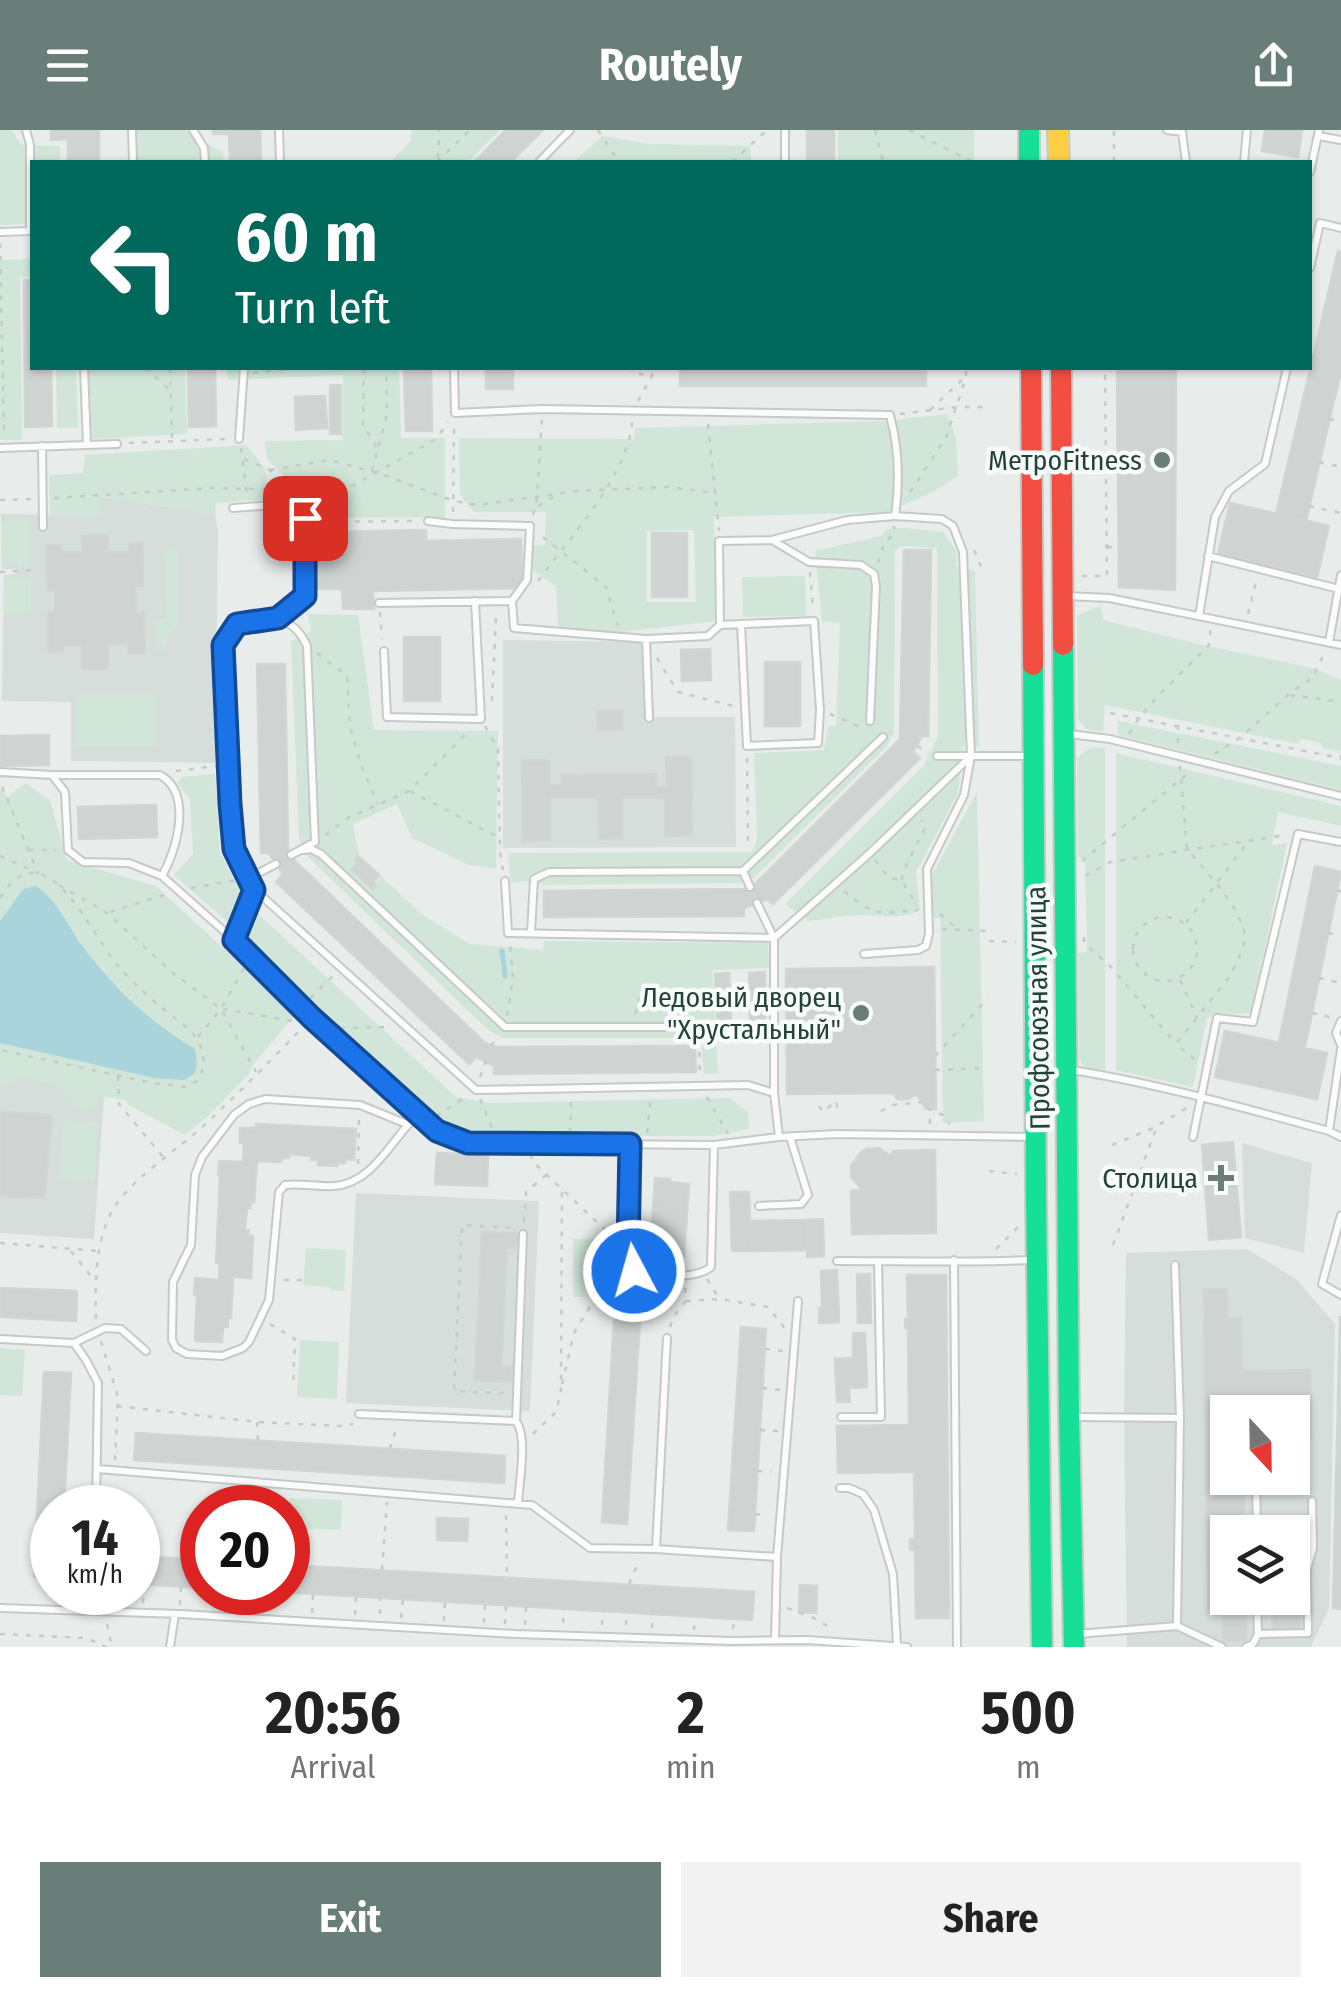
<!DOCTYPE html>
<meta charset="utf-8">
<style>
body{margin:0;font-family:"Fira Sans Condensed",sans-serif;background:#f2f2f2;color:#222;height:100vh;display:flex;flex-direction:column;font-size:38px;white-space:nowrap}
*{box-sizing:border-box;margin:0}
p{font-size:32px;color:#767676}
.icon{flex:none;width:55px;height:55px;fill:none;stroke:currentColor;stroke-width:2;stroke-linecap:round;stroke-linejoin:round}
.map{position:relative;height:1517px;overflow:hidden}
.sheet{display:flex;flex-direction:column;background:#fff;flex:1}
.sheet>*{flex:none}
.hud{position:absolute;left:30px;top:30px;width:1282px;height:210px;border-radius:0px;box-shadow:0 2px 8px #0004;background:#00695c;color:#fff;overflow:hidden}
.needle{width:65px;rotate:158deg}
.tools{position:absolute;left:1210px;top:1265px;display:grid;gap:20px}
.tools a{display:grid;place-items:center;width:100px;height:100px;border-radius:0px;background:#fff;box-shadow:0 2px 8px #0004;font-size:50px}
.speed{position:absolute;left:30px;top:1355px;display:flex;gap:20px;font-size:50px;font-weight:700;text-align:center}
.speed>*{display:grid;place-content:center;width:130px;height:130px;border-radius:50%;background:#fff;box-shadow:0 2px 8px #0004;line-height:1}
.speed small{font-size:25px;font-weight:400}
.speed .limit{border:15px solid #d22;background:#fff;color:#111}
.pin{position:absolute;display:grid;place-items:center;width:85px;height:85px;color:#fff;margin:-42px;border-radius:20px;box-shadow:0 5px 15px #0006}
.me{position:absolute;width:110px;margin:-55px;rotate:354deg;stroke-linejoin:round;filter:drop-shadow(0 0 8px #0008)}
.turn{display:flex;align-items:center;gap:35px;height:210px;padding:0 40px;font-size:45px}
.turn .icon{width:130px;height:130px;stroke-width:2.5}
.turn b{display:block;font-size:70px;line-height:85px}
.eta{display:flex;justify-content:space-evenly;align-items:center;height:170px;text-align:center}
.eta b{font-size:60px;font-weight:700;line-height:70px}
.action{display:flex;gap:20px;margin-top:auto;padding:20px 40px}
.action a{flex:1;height:115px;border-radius:0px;background:#697e78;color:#fff;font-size:40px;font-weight:700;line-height:115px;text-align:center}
.action a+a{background:#f2f2f2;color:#222}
header{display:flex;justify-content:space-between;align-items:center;height:130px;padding:0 40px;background:#697e78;color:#fff;font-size:45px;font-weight:700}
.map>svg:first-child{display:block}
.built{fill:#d6dedb;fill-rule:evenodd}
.green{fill:#d1e6d8;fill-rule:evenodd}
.water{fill:#a9d4db}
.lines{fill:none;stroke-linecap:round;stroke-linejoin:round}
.stream{stroke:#a9d4db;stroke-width:5}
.building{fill:#cfd4d2;stroke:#d1d6d4;stroke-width:2.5}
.lane-casing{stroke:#c5cac8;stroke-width:10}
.fast-casing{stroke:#c3ccc9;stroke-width:24}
.slow-casing{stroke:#c3ccc9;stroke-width:24}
.jam-casing{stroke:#c3ccc9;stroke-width:24}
.path{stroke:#c3ccca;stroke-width:2.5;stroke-dasharray:5 8;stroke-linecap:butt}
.lane{stroke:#fcfcfc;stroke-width:6}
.fast{stroke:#16e098;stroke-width:20}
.slow{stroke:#ffcf43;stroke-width:20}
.jam{stroke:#f24e42;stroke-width:20}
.route-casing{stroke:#114b97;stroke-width:25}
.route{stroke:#1a73e8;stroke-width:18}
.poi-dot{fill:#697e78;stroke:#f7fbf9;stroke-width:4}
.labels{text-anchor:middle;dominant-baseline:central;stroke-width:9;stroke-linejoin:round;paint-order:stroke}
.poi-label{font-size:28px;fill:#24423a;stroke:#f7fbf9;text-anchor:end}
.street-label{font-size:28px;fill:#24423a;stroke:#f7fbf9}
</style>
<header><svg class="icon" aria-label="menu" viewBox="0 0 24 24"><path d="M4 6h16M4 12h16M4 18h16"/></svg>Routely<svg class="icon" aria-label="share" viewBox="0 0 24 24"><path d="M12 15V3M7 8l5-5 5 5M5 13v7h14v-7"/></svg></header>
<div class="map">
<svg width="1341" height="1517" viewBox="0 0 1341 1517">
<rect width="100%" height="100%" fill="#e8edeb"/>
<path class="built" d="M100,367L215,384L218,401L215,633L71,631V572L2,571L4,445L16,444L15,439H2L1,384L99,385Z
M503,510L642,512L644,587H735L736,717L503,718Z
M0,942L104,966L94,1109L0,1103Z
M1242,1013L1312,1033L1304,1123L1245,1108Z
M356,1063L539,1071L530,1281L346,1273Z
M1247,1119L1296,1149L1335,1194L1329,1478L1311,1517H1127L1124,1288L1126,1123ZM1228,1282H1292V1348H1228ZM1228,1402H1292V1468H1228Z"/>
<path class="green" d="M0,0H11L22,15L60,16V32H32V94L0,95Z
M137,0H185L223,23L224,32H138Z
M412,0H500L468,32H390L411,11Z
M838,0H974V32H838Z
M602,6L649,14L750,16L751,32H574Z
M32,129V146L20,147L22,310H0V130Z
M56,238H76L78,298H57Z
M89,238H185L187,304L92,309Z
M227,238H399L401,308H445V387L340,388V375L312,376L313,386H308L289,368V350L267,330L265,311L343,310V245L228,250Z
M947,284L956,307L958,346L933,362L887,382L714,387L716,491L613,503L558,499L556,457L531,439L532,416L545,415L546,382H474L460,365L459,308L634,309L635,298L886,291ZM694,400L696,472H647V401Z
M246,315L265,338L271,369L216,373L215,384L101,367L100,385L50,384L49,345L83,343L85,325Z
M30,390V438H19L18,433L2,434L1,391Z
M904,398L943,402L957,422L956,437L975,441L979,617L963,616L958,663L916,742L920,780C901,790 884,785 864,785C846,785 826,789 808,791L785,774L924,635L938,606L937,418L905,416L895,419L894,602L887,616L754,748L740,753L545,755L523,751L511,753L508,723L752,722L757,709L754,623L824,620L828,596H836L840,493L822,491L815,421L881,406L887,399Z
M166,421H177V497L168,503V511L162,521H157L156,492L167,487Z
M805,446L806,486L743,487L742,447Z
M31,447V484H3L4,448Z
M1101,476L1103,490L1202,515L1313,538L1341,550V621L1322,618L1321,613L1301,609L1298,614L1105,575L1103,602L1087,599L1078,589L1077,485Z
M308,484L358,485L374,600L498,601L496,739L469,735L412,708L397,674L353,694L359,726L423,785L470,814L543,820L544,811L768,813L769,838L712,840L718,943L704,944L701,908H503L488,900L306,725L299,708L291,511L311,501Z
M76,565H155V617H76Z
M1118,591L1341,636V660L1118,605Z
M1091,617L1105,618V940L1085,938L1079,929L1078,823L1087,822L1085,729L1078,727L1077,628Z
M1116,623L1341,676V696L1278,682L1272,715L1287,713L1251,883L1221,884L1207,888L1193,957L1116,940Z
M215,644L220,723L240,761L254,780L456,967L489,973L730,968L748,982L749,999L713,1006H471L438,994L312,879L223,788L174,745L193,724L190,670L177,653L182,647Z
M25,653L50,670L67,730L156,756L295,885L252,936L250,943L209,985L185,1005L127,974L126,970L101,966L96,980L74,977L54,955L20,947L8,957L0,955V913L154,948L195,919L177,909L149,887L111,851L84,818L48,767L23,759L0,791V658L8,667Z
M977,662L984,991L943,993L940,788H933L932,745Z
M64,990L98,993L94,1051L60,1049Z
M573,1109H602L619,1123L610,1134L609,1153H585V1167H573Z
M306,1118L346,1120L344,1161L330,1160V1157L303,1155Z
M300,1210L339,1212L337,1269L297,1267Z
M0,1218L25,1220L22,1266L0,1265Z
M290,1368L342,1370L341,1400L289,1398Z"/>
<path class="water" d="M36,756C57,769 69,799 84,818C114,858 152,894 195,919L197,935L194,944L184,950L154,948L0,913V791L23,759Z"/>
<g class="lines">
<path class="stream" d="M502,821L505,846"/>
</g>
<path class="building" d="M51,0H99V32H68V9L51,10Z
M213,0H260L261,32H230L229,4H213Z
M506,0H543L511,32H474Z
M807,0H834V32H807Z
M1265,0H1302L1298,27L1262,21Z
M1338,121L1341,122V241L1306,391L1276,384Z
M24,150H32V238H51L52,296L25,297Z
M188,238H215L216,296L189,297Z
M404,238H431L432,301H406Z
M486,238H513V259H486Z
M680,238H926V256H680Z
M1117,238H1176L1175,460L1119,457Z
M330,255H341V304H330Z
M325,266L327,298L296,300L295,267Z
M1230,373L1329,396L1317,447L1218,424Z
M426,400V411L521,409L522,458L373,461L374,479H343L342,459H315V402Z
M652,403H687V467H652Z
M108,405V422H129V414L142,413L143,456H135L136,483L144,482L145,523H129L128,514H108V539H82V515H63V522H48V482H55V460H47L46,415H61V422H83L82,406Z
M904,420H931L928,606H922L913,622L920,628L773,774L768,769L744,778V786L544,787V761L744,759L754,755L900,609Z
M404,507H440V571H404Z
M710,519L711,550L682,551L681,520Z
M765,532H800V596H765Z
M257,534H285L288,720L295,731L485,913L496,917L695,916L696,942L494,944V936L476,927L469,934L276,752L283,744L269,723H261Z
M597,581H622V599L598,600Z
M49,605V635L1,636V606Z
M666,627H691L692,705L665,706V668H622V708L599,709L598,667H550V710L523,711L522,630H549V655H562V645L656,644V657H667Z
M156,675L157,707L79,709L78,677Z
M358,726L379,745L372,752L376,756L373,759L352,740L358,733L355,730Z
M1315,736L1341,742L1305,917L1279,912Z
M934,837L936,979H926L917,964L908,969H897L893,963L787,964L786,839Z
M765,842V893H750L749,843Z
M729,843L731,893L717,894L715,844Z
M1225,901L1327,923L1317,969L1215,947Z
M0,982L52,985L44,1068L0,1066Z
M256,994L356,999L354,1030L345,1029V1033H338L337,1036L318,1035V1030H311V1026L289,1024V1028H282L281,1032L257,1031L254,1072H251L250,1078H247L245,1099L249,1100L248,1106H253L251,1148L233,1147L231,1188H228V1197H223L222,1212L195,1211L197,1165H194L195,1148L219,1150L220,1133H216L220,1046L218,1045L219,1031L243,1032L244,1013H240V998H256Z
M1233,1012L1241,1107L1209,1110L1202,1015Z
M879,1018L890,1026L893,1021L935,1020L936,1103L852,1104L851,1061L862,1059L851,1047V1036L860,1023L866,1019Z
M437,1023L488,1025L487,1056L435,1054Z
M655,1048L670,1049V1052L689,1054L684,1126L665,1125V1129L650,1128Z
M730,1062H749L751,1121H732Z
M823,1089L824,1126L807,1127V1090Z
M807,1090V1120L751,1121L750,1091Z
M482,1102L518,1104L517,1119L507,1118L501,1237H512L511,1252L475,1250Z
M837,1140L839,1192L819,1193V1178H822L821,1141Z
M857,1144H870L871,1193H858Z
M907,1145H946L949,1488H916L915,1420H910V1409H915L914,1342L838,1343L837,1296L909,1295L908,1198H905V1189H908Z
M0,1158L77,1161L76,1191L0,1187Z
M1204,1159H1227V1189L1241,1188L1242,1241L1310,1240L1311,1310H1292V1282H1228V1348H1243L1244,1402H1228V1468H1245L1246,1511H1223L1222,1482H1208Z
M1340,1187H1341V1479L1333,1478Z
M614,1190L640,1191L627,1394L602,1392Z
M741,1197L766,1199L754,1401L728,1400Z
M853,1203H865L866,1227L853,1228Z
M866,1227L867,1257L849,1258L850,1272H837L835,1229Z
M44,1242L71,1243L64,1378H52V1447H34Z
M136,1303L505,1326L504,1353L134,1330Z
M437,1388L468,1389L467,1411L437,1410Z
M138,1426L202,1430V1458L138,1454Z
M288,1435L754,1462L752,1490L281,1462H288Z
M1292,1447H1299L1300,1499H1273L1272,1468H1292Z
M800,1455L817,1456L816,1483L799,1482Z"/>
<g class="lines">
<g class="lane-casing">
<path id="lane" d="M26,0L30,15V101
M132,0L133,32
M193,0L204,18L205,32
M279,0L280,32
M785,0V32
M1167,0L1182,2L1186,32
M1318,6L1341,10
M539,32L570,0
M1244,32L1247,0
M1310,42L1319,0
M0,102L31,101
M1310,138L1320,93L1341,98
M454,238L455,283L543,279L890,285C899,319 900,351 895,386L942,389L953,396L963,422L971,626L964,665L927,739L929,803L926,816L918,820L864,824
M239,309L244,238
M87,315L117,314
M42,316L43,397
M0,318L87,315L84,238
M233,378L287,374L305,387V466L278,488
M428,391L452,394L530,396L527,450L512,471
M772,410L809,432L861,435L874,444L876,456L870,591
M1208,426L1339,459
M1066,466L1109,468L1341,515
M379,473L512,471L514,498L646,509L708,506L720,495L719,411L772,410L847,390L895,386
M1199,486L1215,387L1229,361L1265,334L1287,238
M720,495L814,491L820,580L818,613L747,616L741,494
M646,509L649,588
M1329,512L1341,445
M384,521L387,587L481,589L475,471
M1069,604L1110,609L1341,666
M937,626H1031
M0,642L52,645L65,662L68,720L83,732L129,733L162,746L234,810
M53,645H160C193,663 177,720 162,746
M303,720L311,719L321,724L505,897H737
M743,741L750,757
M249,748L276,734
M505,751L508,803L774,808L757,773
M255,760L234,719L230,674L223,515L237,495C269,490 291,481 307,516L315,712L291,725
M531,803L534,749L549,742L743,741L883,607
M1341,891L1336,903L1341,915
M1072,940C1159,954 1244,978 1329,1001L1341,1007
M774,963L748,955L476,960L255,760L234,810L312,888L418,984L437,1001L468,1013L714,1015L779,1007L837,1004L1034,1007
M407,994L360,975L265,969L249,974L234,985L202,1027L195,1045L191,1115L173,1152L172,1210L176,1218L187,1224L222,1226L243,1218L249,1212L269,1170L279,1062L285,1055C301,1053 317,1057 334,1056C373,1054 393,1007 418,984
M1329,1001L1341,919
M779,1007L774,963V808L870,723L970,627
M1193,1007L1217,888L1253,892L1298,704L1341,712
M630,1015L628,1121L634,1141C651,1148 697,1149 711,1137L714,1015
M759,1076L801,1074L808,1065L790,1007
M1341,1085L1322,1154L1341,1165
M954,1130L957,1517
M837,1131C902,1131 966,1133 1031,1130
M1175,1135L1180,1288
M667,1208L656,1419L777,1427
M0,1209L74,1213L105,1198L121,1199L146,1221
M74,1213L86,1230L98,1253L96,1378
M359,1284L516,1291C528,1307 519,1353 518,1374
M841,1287H881L878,1131
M1075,1287L1180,1288L1177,1496L1077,1504
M516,1291L523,1104
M98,1339L532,1375L590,1418L656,1419
M1256,1348L1257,1402
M840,1358H849L863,1364L874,1380L893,1444L897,1515
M0,1478L180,1484L516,1504L732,1511L808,1510L907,1517
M92,1481V1462
M1177,1496L1222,1517
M1258,1504L1308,1503L1307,1439L1313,1418L1312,1371
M775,1510L777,1427L798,1171
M170,1517L175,1484
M1246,1517L1253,1514L1258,1504L1257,1468"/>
</g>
<g class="fast-casing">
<path id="fast" d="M1029,0V32
M1063,515L1069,1287L1074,1517
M1033,535L1036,1067L1042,1517"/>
</g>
<g class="slow-casing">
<path id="slow" d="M1058,0L1059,32"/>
</g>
<g class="jam-casing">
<path id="jam" d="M1031,238L1033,535
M1061,238L1063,515"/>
</g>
<path class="path" d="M598,0L619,32
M875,0L883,32
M909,0L973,32
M438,28L439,0
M437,32L470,0
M732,32L767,0
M1114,32V0
M0,113L4,305
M145,238L170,260
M170,238L172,311
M364,238L363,295L378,319
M627,238L648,247
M253,243L296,238
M1340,246H1341
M638,271L656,238
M930,280L964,248
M900,284L957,277H983
M1329,289L1341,291
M708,294L719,401
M129,313L226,309
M241,318L247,365
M244,329L270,340L286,358
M1319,332L1341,337
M270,340L329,330L378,343L454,371L477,375L577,361L669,357L716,363
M372,341L387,284L386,238
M910,362L946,308L966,247V238
M54,368L213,358L343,361L436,309L448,292
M0,370L31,369
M538,376L557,365
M1309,376L1341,383
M453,382L454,295
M533,385L537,368L542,288
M316,392L418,391
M336,392V378L342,363
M543,407L606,457L618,496
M1107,417H1119
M974,420L981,437
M878,433L884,413L894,404V396
M0,442L36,440
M810,442L813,479
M1082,446H1107L1105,238
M538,451C569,408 628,346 632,292
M380,482L382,509
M1248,484L1257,448
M317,523L347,546L350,597L362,638L378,674
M657,528L678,562L733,576
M1290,565L1341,572
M492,571L496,487L502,483
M1110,583L1341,628
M830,584L860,597
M1178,595V613
M485,596L498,619L500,721L503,740
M1129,604L1139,588L1158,566L1209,515L1211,498
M917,616L929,622
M1214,624L1241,607L1289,564L1313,547L1324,524
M1341,625V631
M747,628L748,719
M1180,636L1187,719L1217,754L1234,778L1244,798L1245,810L1241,823L1230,846L1176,914L1198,932
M176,641L217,636
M410,661L500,708
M325,705L348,688L409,661L470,600
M29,720H56
M0,726L38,743L1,654
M875,730L888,747L902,751L916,774
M1082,731L1191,641
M1085,746L1110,732L1286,705
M902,750V744L926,696L921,690
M59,755L107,783L173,843L221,879L256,942
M191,758L237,750
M844,761C875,787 878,784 918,780
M1337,761H1341
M0,768C47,692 92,810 121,839C133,852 146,865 160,876C172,887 192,898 199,913C206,926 204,937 199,950L185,957L153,953L0,920
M110,782L164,765
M940,784L957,799
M1133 819a32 32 0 1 1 64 0a32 32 0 1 1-64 0Z
M1186,793L1248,712
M942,799L988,801
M1328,803L1341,805
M1084,807V813L1111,837L1176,914
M989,811L1016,812
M1319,848L1341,853
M1180,850L1197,888
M310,868L333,846
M223,879L299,892
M1312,883L1330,887
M635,884L639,869H642
M507,886L513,848L510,815
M340,898L392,897
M198,907L221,879L246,835
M699,909L700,946
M491,916L498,906
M935,926L988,868
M935,940L987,938
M118,946L119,974L163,1027
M480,947L486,931
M707,967L728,1004
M480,969L494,1003
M819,976L823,982L836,971L838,980
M881,981L892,975L922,972
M436,986L467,966
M930,994L929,979L943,985L950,994
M570,1003L571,971
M647,1003L651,966
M1112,1015L1156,997
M531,1024L532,1031L616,1110
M358,1034L359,987
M989,1041L1017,1044
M524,1092L526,1062L546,1045
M0,1113L98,1121
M1113,1115L1157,996L1188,977
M996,1119L1018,1097
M71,1121L94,1150
M707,1149L719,1168
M284,1150H304
M686,1171L720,1169L768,1177L786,1200
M96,1189C95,1154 95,1115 111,1083C129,1050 172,1024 200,999C236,966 270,931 304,896
M270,1194L295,1209L293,1257
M670,1197L674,1186L686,1171L685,1155
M101,1211L118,1267L115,1330
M765,1219L783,1221
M562,1254L574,1203L592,1173L605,1130L617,1115
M762,1258L781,1260
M504,1263L454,1261L462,1095L513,1098
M117,1276L257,1292L341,1296L353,1294
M257,1292L258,1311
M760,1300L778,1301
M533,1304L556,1282L561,1260L562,1061
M390,1319L397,1296
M757,1341L771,1342
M112,1378L114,1353
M273,1378L274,1364
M755,1384L768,1385
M506,1385L507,1447
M382,1440L387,1372
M629,1454L639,1430
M143,1473L144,1455
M180,1475L181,1457
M223,1476L225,1462
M266,1476V1462
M244,1477L245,1462
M787,1478L814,1488L834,1500
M312,1483L313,1464
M380,1484V1468
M355,1485L356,1467
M401,1488L403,1470
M444,1491L445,1472
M484,1493L485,1474
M563,1493L564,1479
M107,1494L112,1517
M505,1494L506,1476
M525,1495L526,1477
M602,1495L603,1481
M626,1495L627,1483
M652,1498L653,1484
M733,1499L734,1489
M694,1500L695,1487
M0,1504L86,1508L106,1517"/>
<use href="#lane" class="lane"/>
<use href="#fast" class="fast"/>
<use href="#slow" class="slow"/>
<use href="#jam" class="jam"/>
</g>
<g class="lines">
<g class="route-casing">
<path id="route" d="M305,388V466L278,488L237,494L223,515L230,674L234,719L254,760L234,810L312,888L437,1001L468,1013L630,1014L628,1121L634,1141"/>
</g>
<use href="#route" class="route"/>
</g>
<g class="poi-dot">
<circle cx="1162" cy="330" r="10"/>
<circle cx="861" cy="883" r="10"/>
<path d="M1216 1033h10v10h10v10h-10v10h-10v-10h-10v-10h10z"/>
</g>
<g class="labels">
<g class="poi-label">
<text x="1142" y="330">МетроFitness</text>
<text x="841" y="867">Ледовый дворец<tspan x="841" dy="32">"Хрустальный"</tspan></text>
<text x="1198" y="1048">Столица</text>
</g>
<g class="street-label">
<text transform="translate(1038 878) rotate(-91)">Профсоюзная улица</text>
</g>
</g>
</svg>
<div class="tools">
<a><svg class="needle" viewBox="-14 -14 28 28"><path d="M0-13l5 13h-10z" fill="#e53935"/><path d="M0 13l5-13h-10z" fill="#767676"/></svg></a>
<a><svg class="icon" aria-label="layers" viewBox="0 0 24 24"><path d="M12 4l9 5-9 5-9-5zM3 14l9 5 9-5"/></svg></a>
</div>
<div class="speed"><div>14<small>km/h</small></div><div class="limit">20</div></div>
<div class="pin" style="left:305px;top:388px;background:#d93025"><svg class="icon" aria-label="arrive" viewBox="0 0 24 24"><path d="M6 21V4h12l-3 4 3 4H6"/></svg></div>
<svg class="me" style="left:634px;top:1141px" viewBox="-20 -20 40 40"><circle r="17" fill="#1a73e8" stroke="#fff" stroke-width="3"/><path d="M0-11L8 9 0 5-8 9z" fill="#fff"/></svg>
<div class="hud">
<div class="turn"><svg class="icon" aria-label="left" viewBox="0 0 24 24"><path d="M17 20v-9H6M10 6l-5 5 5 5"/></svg><div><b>60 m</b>Turn left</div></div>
</div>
</div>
<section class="sheet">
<div class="eta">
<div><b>20:56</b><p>Arrival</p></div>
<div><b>2</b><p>min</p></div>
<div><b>500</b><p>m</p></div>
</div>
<div class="action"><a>Exit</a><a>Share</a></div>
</section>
